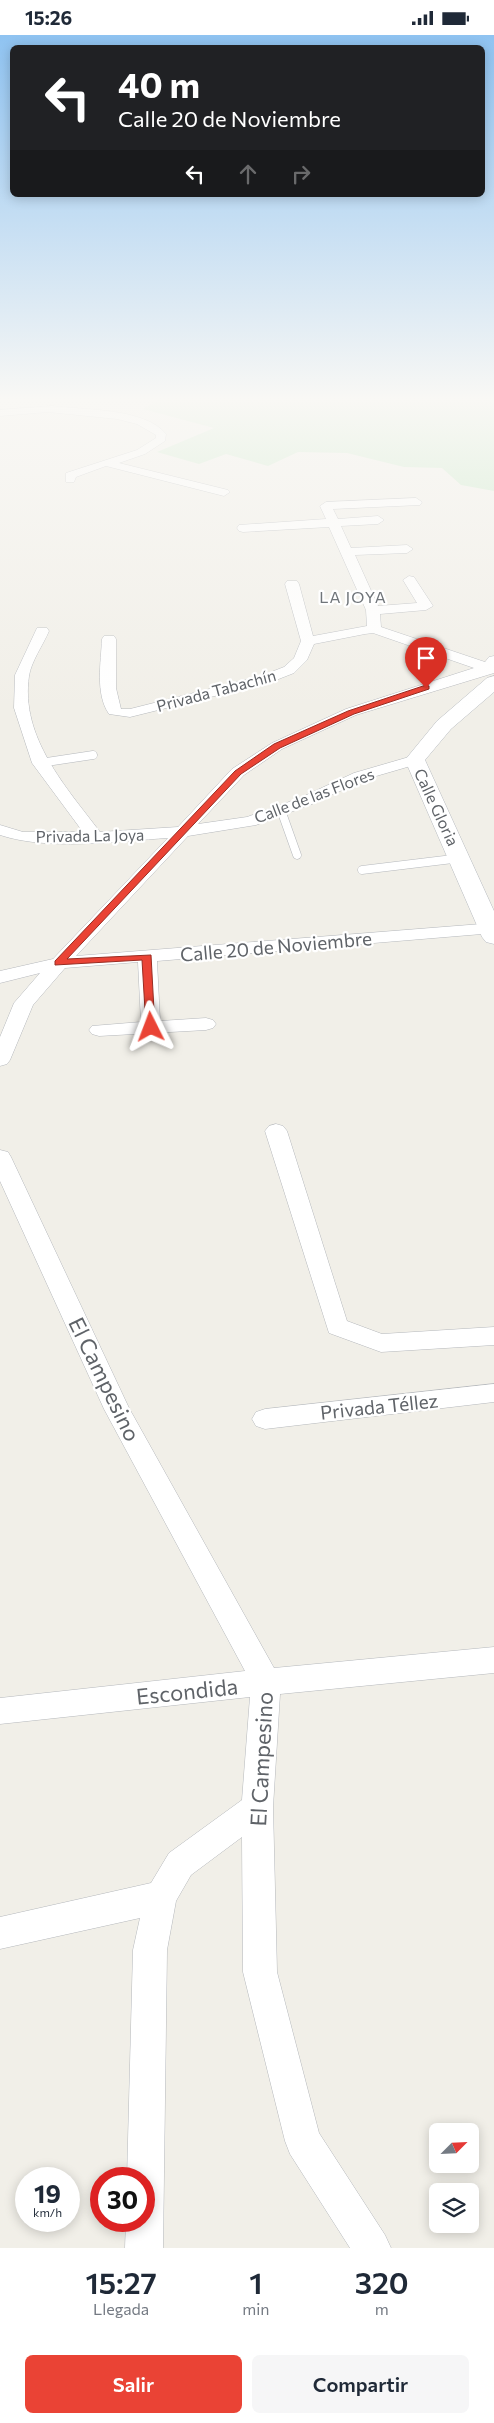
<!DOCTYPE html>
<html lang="es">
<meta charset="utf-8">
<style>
body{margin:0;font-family:Commissioner,sans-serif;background:#f6f6f7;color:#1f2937;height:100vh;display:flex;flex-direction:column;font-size:19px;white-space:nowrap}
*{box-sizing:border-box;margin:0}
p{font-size:16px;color:#747a83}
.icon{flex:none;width:28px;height:28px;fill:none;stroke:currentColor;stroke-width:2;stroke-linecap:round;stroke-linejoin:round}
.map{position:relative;height:2213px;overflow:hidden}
.drawer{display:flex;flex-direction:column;background:#fff;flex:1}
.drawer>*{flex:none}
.banner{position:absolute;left:10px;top:10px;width:475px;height:152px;border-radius:8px;box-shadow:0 2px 12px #0003;background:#202124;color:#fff;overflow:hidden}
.needle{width:32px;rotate:66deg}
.controls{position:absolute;left:429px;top:2088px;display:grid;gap:10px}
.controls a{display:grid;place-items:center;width:50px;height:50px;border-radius:8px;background:#fff;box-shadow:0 2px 12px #0003;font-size:25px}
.speed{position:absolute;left:15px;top:2132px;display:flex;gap:10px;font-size:25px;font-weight:700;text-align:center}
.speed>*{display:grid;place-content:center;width:65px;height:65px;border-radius:50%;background:#fff;box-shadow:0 2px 12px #0003;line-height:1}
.speed small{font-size:12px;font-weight:400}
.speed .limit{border:8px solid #d22;background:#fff;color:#111}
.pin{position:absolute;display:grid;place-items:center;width:42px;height:42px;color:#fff;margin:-51px -21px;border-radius:50% 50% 50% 0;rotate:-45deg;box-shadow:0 0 5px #0007}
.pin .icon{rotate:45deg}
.me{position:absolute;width:55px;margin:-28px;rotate:357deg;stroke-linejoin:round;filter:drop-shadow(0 0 4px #0008)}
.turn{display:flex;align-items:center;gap:18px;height:105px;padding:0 25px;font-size:22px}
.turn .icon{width:65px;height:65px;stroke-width:2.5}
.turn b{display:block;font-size:35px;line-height:42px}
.lanes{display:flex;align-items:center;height:48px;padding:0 25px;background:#0003;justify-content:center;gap:25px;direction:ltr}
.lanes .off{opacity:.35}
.eta{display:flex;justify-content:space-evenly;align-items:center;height:85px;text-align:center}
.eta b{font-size:30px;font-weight:600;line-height:35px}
.cta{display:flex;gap:10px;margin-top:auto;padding:10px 25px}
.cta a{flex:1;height:58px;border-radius:8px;background:#ea4335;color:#fff;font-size:20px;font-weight:600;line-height:58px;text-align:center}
.cta a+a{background:#f6f6f7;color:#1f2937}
.status{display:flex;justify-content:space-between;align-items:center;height:35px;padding:0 25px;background:#fff;direction:ltr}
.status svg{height:14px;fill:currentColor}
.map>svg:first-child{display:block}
.green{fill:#c5e8c5}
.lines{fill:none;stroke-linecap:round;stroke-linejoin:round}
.lane-casing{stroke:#b5b8bc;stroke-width:9}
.street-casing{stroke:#b5b8bc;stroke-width:1}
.secondary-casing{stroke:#b6babf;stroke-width:1}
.lane{stroke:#fff;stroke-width:8}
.street{fill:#fff;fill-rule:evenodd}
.secondary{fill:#fff;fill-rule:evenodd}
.route{fill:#ea4335;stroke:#982c22}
.labels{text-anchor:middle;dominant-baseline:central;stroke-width:4.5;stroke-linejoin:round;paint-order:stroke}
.far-neighbourhood-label{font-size:16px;letter-spacing:1px;fill:#70757a;stroke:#fff}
.far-street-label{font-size:16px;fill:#5f6368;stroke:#fff}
.street-label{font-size:19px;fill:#5f6368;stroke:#fff}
.near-street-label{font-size:22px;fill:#5f6368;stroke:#fff}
</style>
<div class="status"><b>15:26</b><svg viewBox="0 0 49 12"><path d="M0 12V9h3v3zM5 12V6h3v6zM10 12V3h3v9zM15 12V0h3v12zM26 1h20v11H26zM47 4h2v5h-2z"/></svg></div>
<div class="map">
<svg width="494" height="2213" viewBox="0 0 494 2213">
<rect width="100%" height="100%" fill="#f1efe8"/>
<path class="green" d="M158,365H494V456L461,450L442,433L404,432L347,418L298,417L268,431L226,419L199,429L157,417L214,393L143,374Z"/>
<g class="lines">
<g class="lane-casing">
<path id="lane" d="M40,728L93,720
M281,775L297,820
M362,835L461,823"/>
</g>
<g class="street-casing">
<path id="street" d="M52,371C84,375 145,373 166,399L165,406L145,419L119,428L228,455L230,457L224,461L106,431L76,442L74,447H66V438L137,415L156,403V400L137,389L117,384L48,377L0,381V375Z
M416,463L422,467L420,470L333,474L338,484L378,481L384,485L378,489L341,491L351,513L407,510L413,514L407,518L355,520L378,571L417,568L403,545L409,541L414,542L433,571L426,575L380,579L381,592L485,627L489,622L494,621V638L356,680L282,714L244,740L198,789L247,782L300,763L354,738L409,722L415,720L423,725L421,728L366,744L312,769L256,790L188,801L76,921L494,888V898L157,926L160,986L206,983L213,985L216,989L213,993L206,995L99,1001L92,999L89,995L92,991L141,987L138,927L65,933L33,970L10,1025L7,1029L0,1031V1002L14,968L40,938L0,948V936L53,924L168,803C118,806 48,816 0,800V790L23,797H83L32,728L14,673L15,640L37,593H47L49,596C43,610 31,627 29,641C20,702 66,752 100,797L178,792L232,734L272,708L346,674L474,633L373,598L365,599L314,609L307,625L294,638L271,647L130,682L109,679C95,659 101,627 102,604L104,601H114L116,604V653L121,674H130L261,641L284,632L294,623L301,606L285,549L287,546H297L299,549L313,601L367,591L366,575L329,492L243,497L239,496L237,493L239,490L326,484L320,471L326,467Z
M276,1089L283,1091L287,1096L347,1286L382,1299L494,1292V1310L381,1317L329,1298L265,1096L269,1091Z
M0,1115L8,1117L11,1122L129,1373L274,1633L494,1612V1638L280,1659L273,1772L277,1937L319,2098L385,2200L391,2213H350L290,2119L285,2106L243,1937L242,1802L191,1840L176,1866L167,1915L163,2213H125L126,2186H144V2144H127L133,1915L140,1883L0,1914V1882L151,1848L169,1818L242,1765L250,1662L0,1689V1663L245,1636L104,1374L0,1146Z
M494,1349V1367L265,1394L256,1391L252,1384L256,1377L265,1374Z"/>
</g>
<g class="secondary-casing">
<path id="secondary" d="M494,641V657L451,694L425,725L494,876V909L486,907L482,902L405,725L437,686L487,643Z"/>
</g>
<use href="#lane" class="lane"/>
<use href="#street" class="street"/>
<use href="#secondary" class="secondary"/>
</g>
<linearGradient id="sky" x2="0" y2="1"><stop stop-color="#8fc3f1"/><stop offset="0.54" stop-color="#f9f8f5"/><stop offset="1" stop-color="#f9f8f5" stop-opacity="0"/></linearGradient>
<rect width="494" height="675" fill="url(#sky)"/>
<path class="route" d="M426,650L429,651V654L354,679L280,713L241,739L67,924L151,920L155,994L151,995L146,992L142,925L55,930V926L235,736L274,709L348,676Z"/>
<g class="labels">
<g class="far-neighbourhood-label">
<text x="353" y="561">LA JOYA</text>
</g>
<g class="far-street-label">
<text transform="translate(216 655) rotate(-15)">Privada Tabachín</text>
<text transform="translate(314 760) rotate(-21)">Calle de las Flores</text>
<text transform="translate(437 772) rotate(65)">Calle Gloria</text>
<text transform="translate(90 800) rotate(-1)">Privada La Joya</text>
</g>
<g class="street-label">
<text transform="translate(276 911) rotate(-5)">Calle 20 de Noviembre</text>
<text transform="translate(379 1371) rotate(-6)">Privada Téllez</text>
</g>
<g class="near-street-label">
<text transform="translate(105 1344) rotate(64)">El Campesino</text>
<text transform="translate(187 1656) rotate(-6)">Escondida</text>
<text transform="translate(261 1724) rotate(-87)">El Campesino</text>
</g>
</g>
</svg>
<div class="controls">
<a><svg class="needle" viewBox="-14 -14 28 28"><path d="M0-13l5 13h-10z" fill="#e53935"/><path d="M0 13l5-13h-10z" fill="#747a83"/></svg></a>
<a><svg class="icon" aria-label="layers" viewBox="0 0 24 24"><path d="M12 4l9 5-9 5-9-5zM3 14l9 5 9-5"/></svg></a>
</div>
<div class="speed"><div>19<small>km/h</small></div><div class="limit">30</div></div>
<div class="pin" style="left:426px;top:653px;background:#d93025"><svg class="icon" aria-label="arrive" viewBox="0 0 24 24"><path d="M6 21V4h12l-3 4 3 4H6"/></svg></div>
<svg class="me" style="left:151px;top:992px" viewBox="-20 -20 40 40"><path d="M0-17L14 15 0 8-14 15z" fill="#ea4335" stroke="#fff" stroke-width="4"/></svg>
<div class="banner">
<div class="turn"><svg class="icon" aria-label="left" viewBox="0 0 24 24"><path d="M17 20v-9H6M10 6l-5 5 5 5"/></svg><div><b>40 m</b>Calle 20 de Noviembre</div></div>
<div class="lanes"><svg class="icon" aria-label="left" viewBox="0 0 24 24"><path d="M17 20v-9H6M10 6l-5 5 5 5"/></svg><svg class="icon off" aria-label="ahead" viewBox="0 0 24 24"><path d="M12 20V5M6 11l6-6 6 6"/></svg><svg class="icon off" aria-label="right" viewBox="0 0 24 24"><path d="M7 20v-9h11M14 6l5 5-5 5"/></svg></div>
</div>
</div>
<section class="drawer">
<div class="eta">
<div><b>15:27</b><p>Llegada</p></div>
<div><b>1</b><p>min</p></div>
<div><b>320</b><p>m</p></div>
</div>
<div class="cta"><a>Salir</a><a>Compartir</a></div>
</section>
